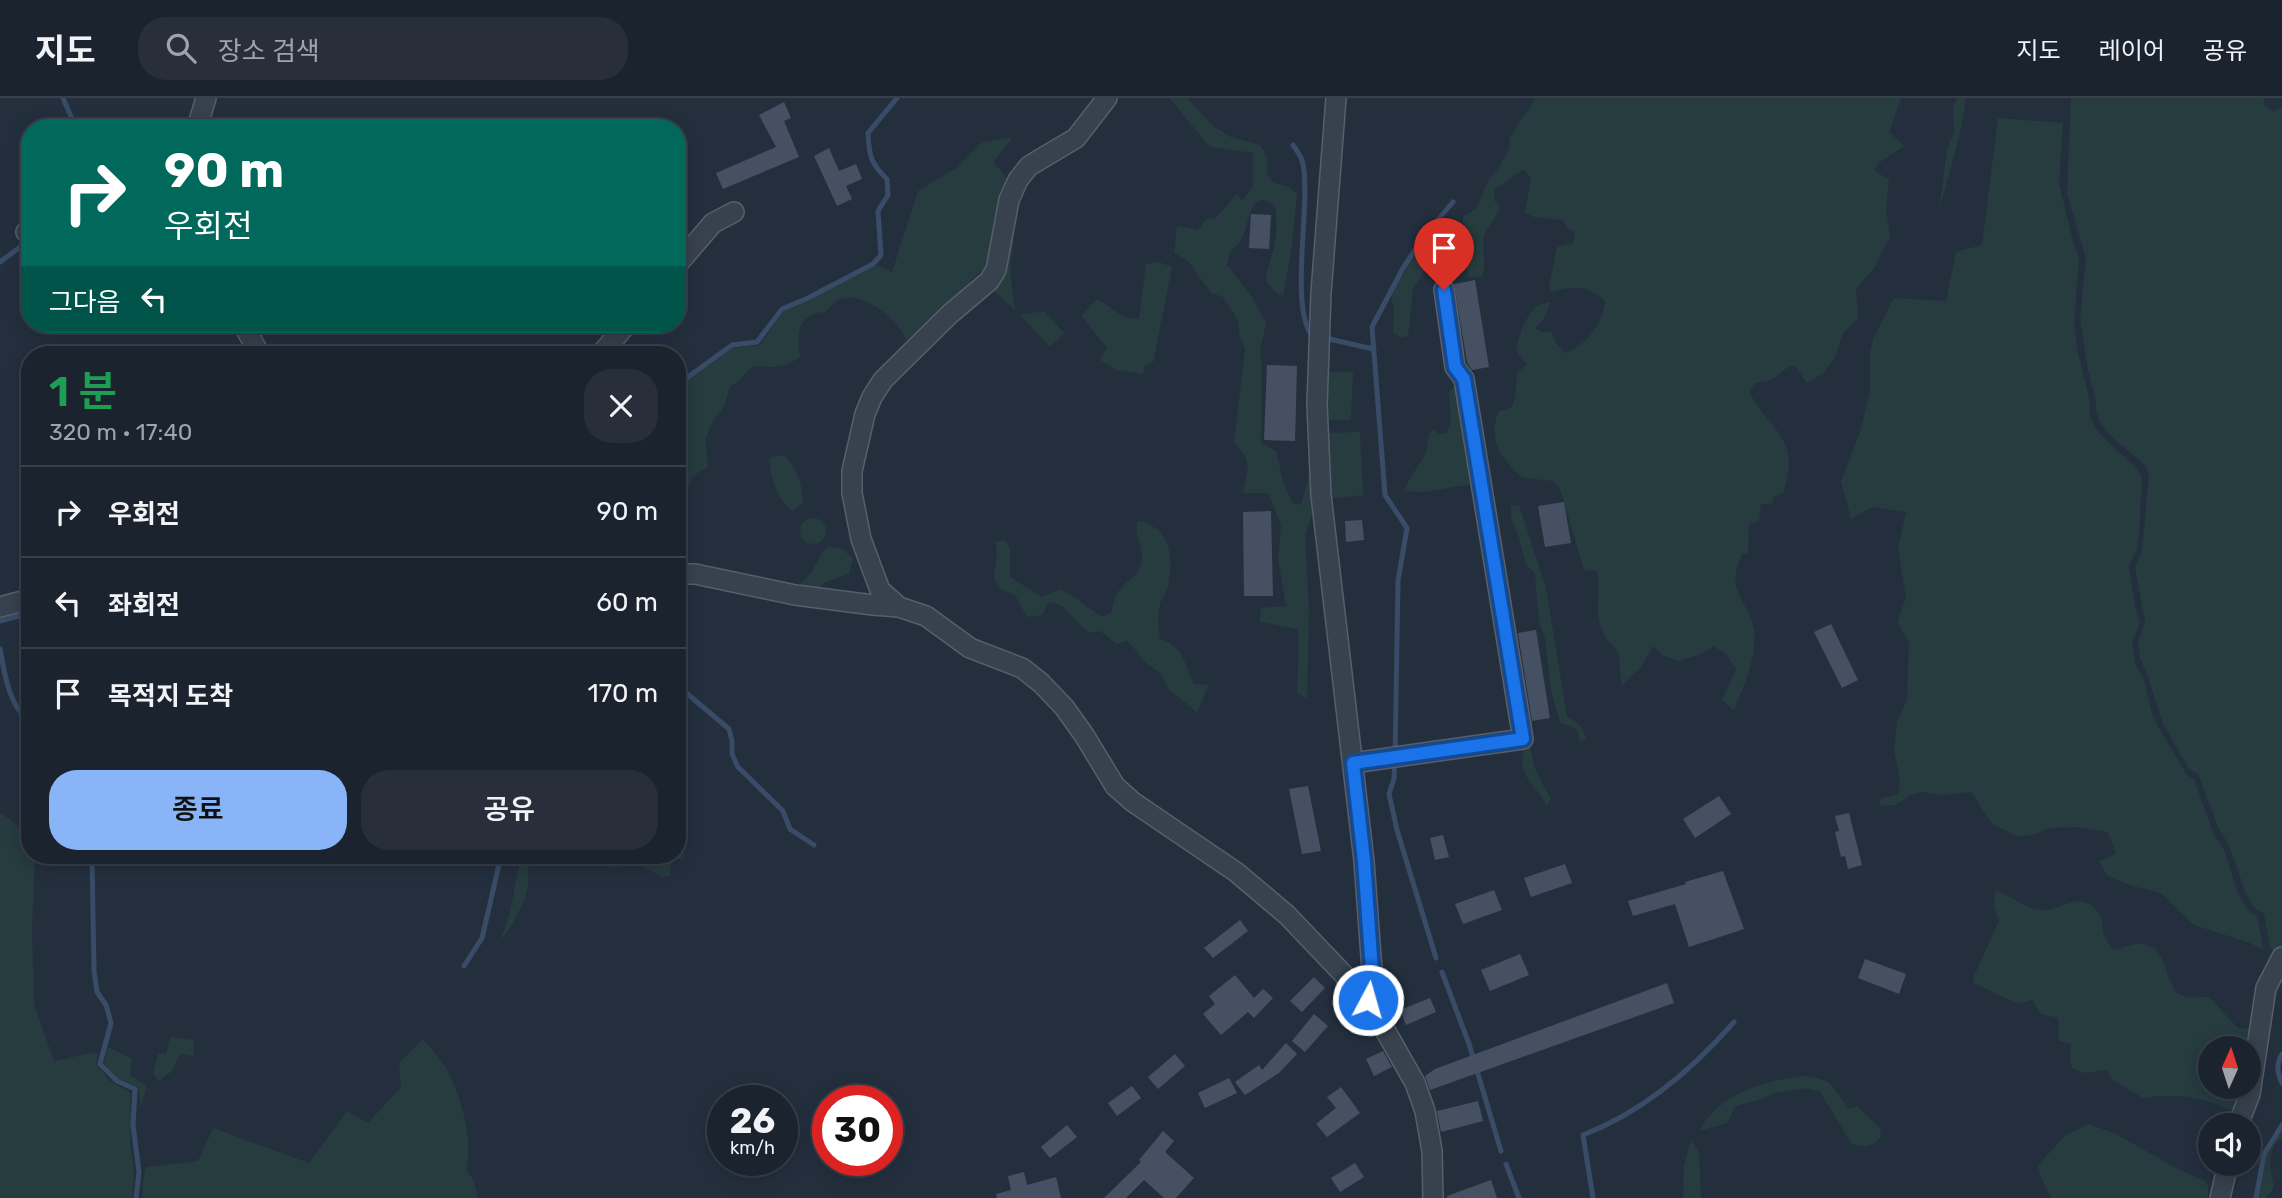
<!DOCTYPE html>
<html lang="ko">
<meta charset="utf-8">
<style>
body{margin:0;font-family:Rubik,"Noto Sans KR",sans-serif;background:#282f3a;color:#f1f3f6;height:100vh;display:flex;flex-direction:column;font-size:26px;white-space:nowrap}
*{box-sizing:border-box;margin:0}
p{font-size:23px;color:#a0a4aa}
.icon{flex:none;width:38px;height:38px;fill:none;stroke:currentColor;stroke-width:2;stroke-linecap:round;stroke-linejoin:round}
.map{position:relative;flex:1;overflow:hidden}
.side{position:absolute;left:21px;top:248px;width:665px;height:518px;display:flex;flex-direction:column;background:#1b232e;border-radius:28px;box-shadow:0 4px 18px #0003,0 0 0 2px #39404a}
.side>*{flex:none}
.banner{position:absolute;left:21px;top:21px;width:665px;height:214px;border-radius:28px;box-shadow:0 4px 18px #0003,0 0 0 2px #39404a;background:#00695c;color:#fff;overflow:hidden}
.needle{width:46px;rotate:3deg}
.fabs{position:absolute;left:2198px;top:938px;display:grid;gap:14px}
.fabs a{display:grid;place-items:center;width:63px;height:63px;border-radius:50%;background:#1b232e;box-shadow:0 4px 18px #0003,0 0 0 2px #39404a;font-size:35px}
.speed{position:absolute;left:707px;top:987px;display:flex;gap:14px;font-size:35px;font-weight:700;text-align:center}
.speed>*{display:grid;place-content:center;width:91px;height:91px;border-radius:50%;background:#1b232e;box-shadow:0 4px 18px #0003,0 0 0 2px #39404a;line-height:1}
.speed small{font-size:18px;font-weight:400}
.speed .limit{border:10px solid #d22;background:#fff;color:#111}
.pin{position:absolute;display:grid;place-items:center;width:60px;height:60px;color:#fff;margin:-72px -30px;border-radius:50% 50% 50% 0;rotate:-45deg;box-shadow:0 0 7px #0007}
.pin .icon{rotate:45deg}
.me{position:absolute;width:77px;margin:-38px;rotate:6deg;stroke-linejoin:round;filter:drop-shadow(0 0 5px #0008)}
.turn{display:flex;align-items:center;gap:24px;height:147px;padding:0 28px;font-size:32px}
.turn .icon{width:91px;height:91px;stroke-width:2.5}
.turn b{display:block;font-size:49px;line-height:60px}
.then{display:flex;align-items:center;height:66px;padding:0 28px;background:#0003;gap:14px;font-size:26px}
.round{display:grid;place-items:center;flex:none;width:74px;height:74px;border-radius:28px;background:#282f3a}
.headline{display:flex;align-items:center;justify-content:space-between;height:119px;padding:0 28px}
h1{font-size:42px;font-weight:600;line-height:52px;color:#1e9e55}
.button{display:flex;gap:14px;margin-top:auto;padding:14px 28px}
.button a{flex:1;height:80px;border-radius:28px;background:#8ab4f8;color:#111;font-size:28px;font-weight:600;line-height:80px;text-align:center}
.button a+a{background:#282f3a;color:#f1f3f6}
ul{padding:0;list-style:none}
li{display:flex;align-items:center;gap:21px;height:91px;padding:0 28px;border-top:2px solid #39404a}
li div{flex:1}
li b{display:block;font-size:26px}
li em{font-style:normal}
header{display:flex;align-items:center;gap:42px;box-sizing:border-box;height:98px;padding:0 35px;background:#1b232e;border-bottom:2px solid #39404a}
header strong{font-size:33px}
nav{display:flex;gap:38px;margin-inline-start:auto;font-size:24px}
.search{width:490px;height:63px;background:#282f3a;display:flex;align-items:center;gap:18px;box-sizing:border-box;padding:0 24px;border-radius:28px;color:#a0a4aa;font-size:26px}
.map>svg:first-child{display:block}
.green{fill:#263c3f}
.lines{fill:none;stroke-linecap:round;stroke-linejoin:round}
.stream{stroke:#394c67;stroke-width:5}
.building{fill:#455162}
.minor-casing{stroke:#565f6c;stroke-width:22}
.minor{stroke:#38414e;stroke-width:19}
.route-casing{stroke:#114b97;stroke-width:18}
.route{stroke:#1a73e8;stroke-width:12}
</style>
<header>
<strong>지도</strong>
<div class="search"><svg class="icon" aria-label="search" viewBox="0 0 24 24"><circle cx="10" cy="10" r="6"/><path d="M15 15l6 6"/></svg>장소 검색</div>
<nav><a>지도</a><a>레이어</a><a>공유</a></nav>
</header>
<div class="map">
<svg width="2282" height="1100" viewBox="0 0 2282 1100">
<rect width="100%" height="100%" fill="#242f3e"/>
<path class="green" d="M1169,0H1187L1213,28L1231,39L1260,47L1267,59V77L1274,85L1289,89L1297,96L1291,154L1283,198L1275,194L1266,183C1267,171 1271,161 1274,149C1277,136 1277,122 1275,108C1251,88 1249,124 1243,138C1236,152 1229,149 1227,167L1251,197L1266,225L1260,252L1262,267L1261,345L1276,353L1283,383L1292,405L1301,407L1310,374L1315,375L1314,409L1305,438L1309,515L1307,601L1297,595L1299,540L1297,531L1260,524L1261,510L1286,508L1278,460L1281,427L1268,395H1243C1248,372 1253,362 1234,345L1245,251L1239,236V224L1223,199L1211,195L1188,163L1174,155L1177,128L1198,132L1206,121L1216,120L1237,96L1242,103L1253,88V55L1210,49Z
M1536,0H1901L1889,34L1905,48L1880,64L1874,72L1889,82L1886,111L1890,138L1875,169L1856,191L1858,220L1843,236L1834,262L1822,276L1807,285L1795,268L1791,267L1771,282L1755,285L1749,294C1773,336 1801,340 1783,395L1774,398L1772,406H1761L1759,423L1749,426L1748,455L1742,456C1724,496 1749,500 1754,533C1757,560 1744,587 1734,612L1722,602L1736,571L1727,557L1713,548L1701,556L1679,563L1662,557L1653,548L1641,569L1622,587C1619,576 1621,565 1618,555C1616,548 1611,547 1607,542C1603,536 1598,524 1598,516C1597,504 1601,484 1596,473L1584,472L1560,391L1553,383L1523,380C1501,360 1488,345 1498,314L1512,309L1515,300L1517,275L1527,266L1516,253C1520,234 1528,205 1550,204L1545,219L1535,230L1541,234H1552L1555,244L1565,255C1585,249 1604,224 1605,203C1590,187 1572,188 1552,194L1549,188L1557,149L1573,145L1575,134L1568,131L1563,122L1534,119L1525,115L1531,81L1524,71L1495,91L1494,102L1500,109C1497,120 1486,129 1484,139C1481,154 1487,164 1482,178L1469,180L1460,135L1464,118L1476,111L1488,83L1499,69L1509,51L1510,39Z
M1957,0H1966C1961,39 1949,75 1939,113L1947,51L1954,34L1953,9Z
M2071,0H2265L2263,6L2273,13L2282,10V848L2277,858L2270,849L2264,816L2254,809L2246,796L2230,749L2218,729L2198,676L2190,672L2163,626L2148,579L2140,560L2138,545L2145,524L2135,469L2142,452L2149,379L2146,368L2112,339L2101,326L2096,314V303L2088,272L2080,221L2086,160L2067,95Z
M1998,20L2063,25L2059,85L2073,144L2079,161L2074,224L2077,251L2090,303L2089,317L2098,334L2136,370L2142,379L2139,438L2136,453L2129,468L2135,509L2140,524L2132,545L2135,565L2144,582L2152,615L2158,629L2187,677L2194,681L2213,735L2225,754L2239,799L2250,814L2257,818L2264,852L2250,845L2194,827L2161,795L2129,787L2107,777L2099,763L2116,756L2108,734L2076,729L2049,730L2035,736L2019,739L1992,726L1971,694L1943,697L1924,694L1911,697L1896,707L1881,708L1879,701L1898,696L1900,685L1894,651L1897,624L1907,602L1909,544L1897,524L1906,500L1898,450L1906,414L1872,409L1851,421L1841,383L1860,334L1870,293V254L1873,241L1894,200L1946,203L1956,154L1982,147Z
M1013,39L993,64L1008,81L990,166L972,181L951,207L908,247C902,224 862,189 836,203C832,206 829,212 824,214C821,215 817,214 814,216C795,225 798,242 800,259C791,265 784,268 773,269C766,269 758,266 751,270C741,277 744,282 730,288L724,309L713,322L705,342L708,368L692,379L686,396L677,398V290L732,250L760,247L784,213L877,167L892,174L918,93L956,70L981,45Z
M1007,135L1014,140L1010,173L1015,212L988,188Z
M1416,154L1424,174L1413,191L1408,238L1402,240L1393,235L1394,211L1391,196Z
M1159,164L1172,169L1153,264L1145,267L1143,276L1116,272L1100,262L1107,250L1081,217L1098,201L1124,219L1139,221L1146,166Z
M1044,213L1064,235L1050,249L1020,217Z
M1325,274H1353L1351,322H1324Z
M1461,283L1478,385L1425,394L1404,393C1409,380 1417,370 1424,358C1429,349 1426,341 1432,331L1440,336L1447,335L1451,325L1449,294Z
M1360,334L1363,397L1327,401L1325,335Z
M775,357L786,359C798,372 802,386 803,404L793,413C776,402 771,380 769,361Z
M1519,407L1546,489L1567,619C1579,625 1584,629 1586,642L1580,643L1577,631L1560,625L1551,592L1545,540L1539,524L1535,476L1526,466L1519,439L1511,421V408Z
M800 433a13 13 0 1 1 26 0a13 13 0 1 1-26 0Z
M1138,423C1171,429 1174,459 1168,488C1167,494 1163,498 1161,503C1157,514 1158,530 1160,541C1186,551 1183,564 1194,586L1209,587L1197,614L1168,591L1162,577L1145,564L1128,543L1117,546L1100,533L1091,535L1082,529L1063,509L1056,505L1048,504L1042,517L1027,519L1015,497L1002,492L994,481L997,454L995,443H1006L1010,451V479L1042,499L1060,491C1076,498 1087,511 1103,519L1111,515C1113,506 1115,496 1122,489C1129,481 1137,478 1141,467C1146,450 1132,436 1138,423Z
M828,449L843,451L853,461L849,476L823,485L817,496L795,493C800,486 806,481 811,474C818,465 818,458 828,449Z
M1525,644H1529L1535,671L1551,701L1547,708C1530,677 1517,683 1525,644Z
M0,715C18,726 30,736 30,758H35L32,830L34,906L54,963C69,961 83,955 98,955L96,966L110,983L131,995L130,1045L134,1074L132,1100H0Z
M677,752L684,756V762L673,760L669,778L661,779L642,767L623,763L616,770L611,767V758H677Z
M521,758H529C528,767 529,777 528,786C527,802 511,830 501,842L510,814Z
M1995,793C2010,796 2020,808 2035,811C2060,818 2080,786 2100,817C2103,823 2102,833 2105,839C2107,844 2111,848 2114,852C2122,850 2134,845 2142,846C2172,850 2162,888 2181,897C2188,901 2200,899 2209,899L2238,930L2249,931V950H2210V989H2247L2237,1015C2205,1000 2179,994 2143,1000L2111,981L2107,972L2085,975L2072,970L2070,960L2071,946L2059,943L2058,920L2041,916L2032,902L2018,906L1974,885L1973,880L1999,823L1994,808Z
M170,939L194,942L193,958L180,956L172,973L159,983L153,976L158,956L166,955Z
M423,941C431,951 441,961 447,972C461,996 474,1045 466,1072L474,1083L478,1100H143L142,1089L146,1069L198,1063L213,1030L309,1065L347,1013L368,1025L401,989L399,965Z
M108,949L132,961L130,977L147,988L141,1008L138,989L117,980L104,965Z
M1806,978C1837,982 1831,990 1850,1011L1857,1008L1880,1030L1881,1039C1872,1049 1863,1051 1851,1045L1820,994L1808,990L1774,995L1762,1001L1736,1008L1727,1025L1699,1033C1721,994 1764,983 1806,978Z
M2088,1026L2114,1035L2178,1071L2205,1083L2208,1088V1100H2051L2041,1079L2038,1067L2065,1038Z
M2282,1031V1040C2265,1051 2270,1072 2274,1089L2266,1100H2257L2265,1056Z
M1691,1042L1699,1054L1701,1100H1683L1684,1068Z"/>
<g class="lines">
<path class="stream" d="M63,0L76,30
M1293,47C1297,53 1302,59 1303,66C1311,109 1289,206 1312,238
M0,164L27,144
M1325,240L1373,251
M677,287L732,247L757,244L782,211L808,200L873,166L881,157L878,113L888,97L887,81C871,66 869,58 868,35L897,0
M0,523L30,515
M0,551C4,572 9,611 30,622
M677,587L729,631L732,643V656L738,669L783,713L790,731L814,747
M92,758L94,873L97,894L106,907L111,925L100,966L117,983L135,991L133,1027L139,1074L136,1100
M1436,860L1397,732L1389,696L1394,681L1395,658L1398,483L1407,430L1385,397L1372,229L1403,170L1425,137L1453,104
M464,868L482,840L501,758
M1442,874L1469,946L1501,1053
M2282,956C2276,967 2277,974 2282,985
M1506,1066L1519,1100
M1593,1100L1583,1037C1643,1014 1692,972 1734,924
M2256,1100L2264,1056L2282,1027"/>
</g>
<path class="building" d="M784,4L791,20L784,23L799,59L723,91L716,75L776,49L759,17Z
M829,50L839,73L856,66L862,81L846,88L852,101L837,108L814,58Z
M1251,116L1271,117L1269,151L1249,150Z
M1475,182L1489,269L1472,272L1467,264L1454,186Z
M1267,267L1297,268L1295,343L1264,342Z
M1564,404L1571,445L1545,449L1538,408Z
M1271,413L1273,498H1244L1243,414Z
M1362,422L1364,442L1346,444L1345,423Z
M1831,526L1858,582L1842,590L1814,534Z
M1536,532L1550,620L1532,623L1518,535Z
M1308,688L1321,753L1302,756L1289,691Z
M1719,698L1731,716L1695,740L1683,721Z
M1849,715L1862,767L1848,771L1845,758L1841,759L1835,734L1839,733L1835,718Z
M1443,737L1449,759L1435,762L1430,740Z
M1565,766L1572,785L1531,799L1524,780Z
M1723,773L1744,831L1689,849L1675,806L1633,818L1628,803L1686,786L1685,784Z
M1494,792L1502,812L1463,826L1455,806Z
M1240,822L1248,833L1213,860L1204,850Z
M1520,856L1529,877L1490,893L1481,872Z
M1865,861L1906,876L1899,896L1858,880Z
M1235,877L1254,900L1263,891L1273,900L1254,920L1248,914L1221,937L1203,916L1215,906L1209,898Z
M1314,879L1325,890L1302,914L1290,903Z
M1667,885L1674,905L1430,992L1425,978L1435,971Z
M1430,900L1436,914L1406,927L1400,912Z
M1314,916L1328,928L1305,954L1292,943Z
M1286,945L1297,956L1279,975L1245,997L1235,984L1259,967L1262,972Z
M1383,953L1392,969L1374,978L1366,961Z
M1175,956L1185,968L1158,991L1148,979Z
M1229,980L1237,995L1205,1010L1198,995Z
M1132,988L1141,1000L1117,1018L1108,1005Z
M1341,989L1360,1015L1327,1039L1316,1026L1336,1010L1327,999Z
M1478,1003L1483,1023L1441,1034L1437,1013Z
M1067,1027L1077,1039L1050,1060L1041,1049Z
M1163,1033L1174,1043L1165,1054L1194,1080L1176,1100H1164L1144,1082L1126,1100H1104L1141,1064L1139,1062Z
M1355,1065L1364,1079L1340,1094L1331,1080Z
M1024,1074L1027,1087L1056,1079L1061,1100H997L996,1096L1011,1092L1008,1078Z
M1491,1082L1497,1100H1447V1098Z"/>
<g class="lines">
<g class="minor-casing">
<path id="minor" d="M1336,0L1321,195L1317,306L1321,397L1364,763L1372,872L1368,902
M197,30L206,0
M26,134L30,137
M677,167L713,125L734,114
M243,226L260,257
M600,257L627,226
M677,476H695L795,497L873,507L899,509L926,518L970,550L1022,570L1041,585L1064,609L1084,637L1115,688L1133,704L1236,774L1287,817L1368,902L1415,985L1425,1013L1432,1053L1433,1100
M0,509L30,501
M899,509L880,492L861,441L852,395V373L865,316L872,299L883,282L950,216L989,183L996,172L1009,102L1018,82L1029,68L1076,40L1107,0
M1353,665L1523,641L1464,281L1455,269L1444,192
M2238,1027L2250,996L2266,890L2282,859
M2220,1100L2228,1066"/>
</g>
<use href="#minor" class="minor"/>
</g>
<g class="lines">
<g class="route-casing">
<path id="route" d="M1368,902L1372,872L1364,763L1353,665L1523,641L1464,281L1455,269L1444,192"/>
</g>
<use href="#route" class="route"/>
</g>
</svg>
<div class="fabs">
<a><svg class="needle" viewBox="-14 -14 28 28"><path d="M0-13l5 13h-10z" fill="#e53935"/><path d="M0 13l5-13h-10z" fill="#a0a4aa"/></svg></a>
<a><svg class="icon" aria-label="sound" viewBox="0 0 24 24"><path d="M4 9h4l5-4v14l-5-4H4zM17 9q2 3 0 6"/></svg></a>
</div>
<div class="speed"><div>26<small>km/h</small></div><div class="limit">30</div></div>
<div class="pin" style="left:1444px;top:192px;background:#d93025"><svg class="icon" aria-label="arrive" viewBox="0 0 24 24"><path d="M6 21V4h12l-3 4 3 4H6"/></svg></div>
<svg class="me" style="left:1368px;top:902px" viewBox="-20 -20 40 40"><circle r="17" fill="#1a73e8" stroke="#fff" stroke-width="3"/><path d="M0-11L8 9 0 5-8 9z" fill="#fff"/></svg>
<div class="banner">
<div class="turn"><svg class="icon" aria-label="right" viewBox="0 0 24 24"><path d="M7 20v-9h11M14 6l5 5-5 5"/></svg><div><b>90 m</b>우회전</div></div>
<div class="then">그다음<svg class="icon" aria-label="left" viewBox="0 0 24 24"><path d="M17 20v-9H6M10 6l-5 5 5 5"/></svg></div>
</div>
<section class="side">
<div class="headline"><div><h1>1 분</h1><p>320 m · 17:40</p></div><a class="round"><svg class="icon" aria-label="close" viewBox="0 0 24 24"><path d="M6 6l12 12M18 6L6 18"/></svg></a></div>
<ul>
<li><svg class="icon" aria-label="right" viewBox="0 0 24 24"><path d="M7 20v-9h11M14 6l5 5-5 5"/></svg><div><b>우회전</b></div><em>90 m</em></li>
<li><svg class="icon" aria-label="left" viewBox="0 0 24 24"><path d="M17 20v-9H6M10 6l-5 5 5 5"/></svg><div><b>좌회전</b></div><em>60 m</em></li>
<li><svg class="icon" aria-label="arrive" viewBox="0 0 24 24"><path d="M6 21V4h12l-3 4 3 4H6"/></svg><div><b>목적지 도착</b></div><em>170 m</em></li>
</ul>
<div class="button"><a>종료</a><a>공유</a></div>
</section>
</div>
